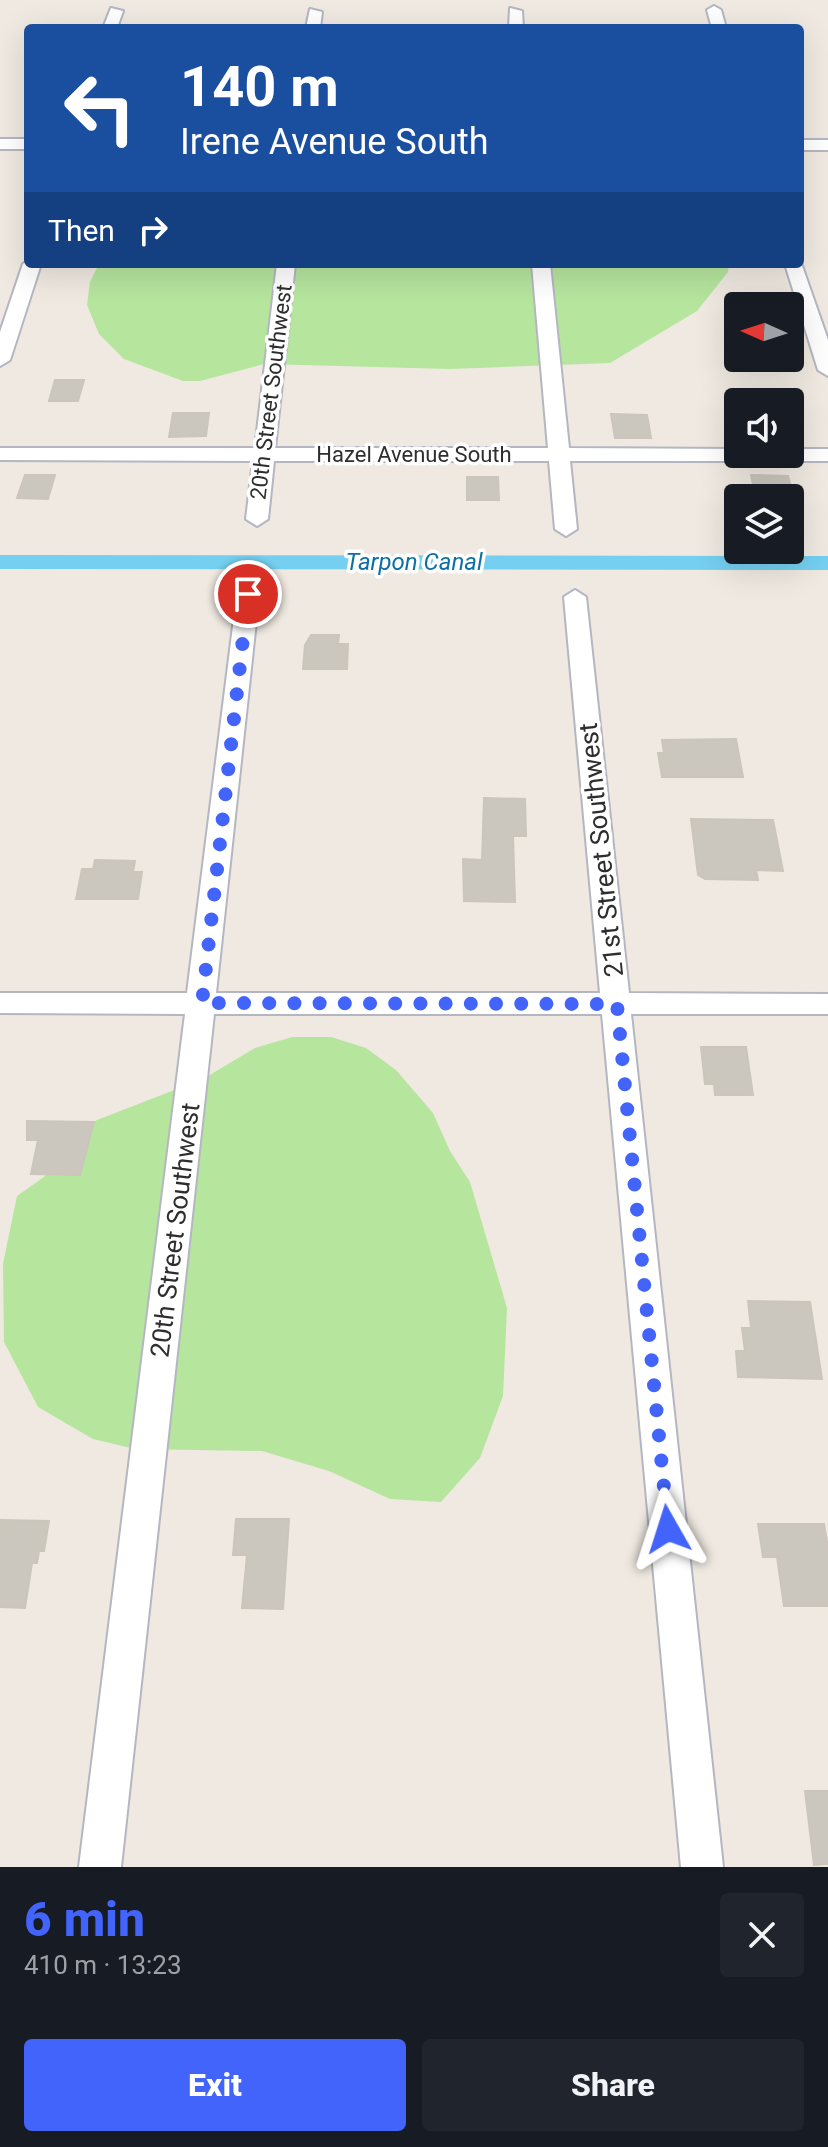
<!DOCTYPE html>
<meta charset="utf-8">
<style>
body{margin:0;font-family:Roboto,sans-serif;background:#20242c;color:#f1f3f6;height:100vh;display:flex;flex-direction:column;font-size:30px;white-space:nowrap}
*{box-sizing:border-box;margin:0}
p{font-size:26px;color:#9ea1a6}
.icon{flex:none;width:44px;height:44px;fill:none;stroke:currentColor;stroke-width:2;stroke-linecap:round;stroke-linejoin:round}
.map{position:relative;height:1867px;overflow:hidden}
.sheet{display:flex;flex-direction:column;background:#171b24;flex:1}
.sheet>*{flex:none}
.guide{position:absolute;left:24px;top:24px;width:780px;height:244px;border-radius:8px;box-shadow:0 8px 32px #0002;background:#1a4fa0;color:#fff;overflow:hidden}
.needle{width:52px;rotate:273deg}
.tools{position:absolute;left:724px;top:292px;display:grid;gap:16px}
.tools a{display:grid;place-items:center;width:80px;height:80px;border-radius:8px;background:#171b24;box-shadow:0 8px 32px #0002;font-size:40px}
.pin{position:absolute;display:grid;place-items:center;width:68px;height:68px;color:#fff;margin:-34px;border:4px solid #fff;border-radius:50%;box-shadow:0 2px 8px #0007}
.me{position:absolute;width:88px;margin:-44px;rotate:354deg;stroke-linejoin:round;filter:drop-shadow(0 0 6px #0008)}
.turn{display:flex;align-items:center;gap:28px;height:168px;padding:0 24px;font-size:36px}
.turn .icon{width:104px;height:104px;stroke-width:2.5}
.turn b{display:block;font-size:56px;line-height:68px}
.then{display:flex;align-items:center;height:76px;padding:0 24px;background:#0003;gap:16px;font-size:30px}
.round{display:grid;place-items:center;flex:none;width:84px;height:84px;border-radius:8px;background:#20242c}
.overview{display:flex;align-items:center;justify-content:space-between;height:136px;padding:0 24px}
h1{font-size:48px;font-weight:800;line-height:60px;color:#4264fb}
.button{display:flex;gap:16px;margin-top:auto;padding:16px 24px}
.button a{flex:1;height:92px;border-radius:8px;background:#4264fb;color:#fff;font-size:32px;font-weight:800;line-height:92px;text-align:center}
.button a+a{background:#20242c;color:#f1f3f6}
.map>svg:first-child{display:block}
.green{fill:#b6e59e}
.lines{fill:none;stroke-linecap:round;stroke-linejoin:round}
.canal{fill:#75cff0;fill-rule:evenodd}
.building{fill:#cbc7bf;stroke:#cbc5ba;stroke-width:2}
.street-casing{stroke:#b4b7c1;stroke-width:4}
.street{fill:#fff;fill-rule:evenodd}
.route{stroke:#4264fb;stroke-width:14;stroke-dasharray:0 25.2}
.labels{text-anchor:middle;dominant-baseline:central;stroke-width:7;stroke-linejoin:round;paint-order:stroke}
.far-street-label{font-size:22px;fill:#2e2e2e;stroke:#fff}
.far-water-label{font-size:24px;font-style:italic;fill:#0d6fa3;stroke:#fff}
.street-label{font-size:26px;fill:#2e2e2e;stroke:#fff}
</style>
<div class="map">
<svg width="828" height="1867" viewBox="0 0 828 1867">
<rect width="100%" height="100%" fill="#efe9e1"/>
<path class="green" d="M99,264H729L728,272L697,311L610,363L450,369L264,364L200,381H183L124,359L99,334L87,305L90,282Z
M292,1037H331L366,1048L396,1070L433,1113L450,1151L470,1182L507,1308L503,1396L480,1458L441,1502L390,1499L329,1471L262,1451L135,1449L93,1439L38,1407L4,1342L3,1264L17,1196L44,1177L68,1143L97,1120L203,1079L255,1048Z"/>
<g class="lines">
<path class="canal" d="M0,555L828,556V570L0,569Z"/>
</g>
<path class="building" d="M55,380H84L78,401H49Z
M173,413H209L206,436L169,437Z
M611,414L647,415L651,438H615Z
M25,475H55L48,499L17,498Z
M751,475L788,476L794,498H756Z
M467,477H498L499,500H467Z
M311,635H339L338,644H348L347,669H303L305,645Z
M736,739L743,777H662L658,753H664L662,740Z
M484,798L525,799L526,836H513L515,902L464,901L463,859L482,860Z
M691,819L773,820L783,871L756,870L758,880L705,879L698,875Z
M95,860L135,861L133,872H142L138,899H76L82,869H93Z
M701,1047H746L753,1095H715L714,1084H705Z
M27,1121L94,1122L80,1175L31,1174L38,1140H27Z
M748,1301L810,1302L822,1379L738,1377L736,1351H745L742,1328H751Z
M236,1519H289L283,1609L242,1608L247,1555H233Z
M0,1520L49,1521L44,1551H39L37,1563H32L25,1608L0,1607Z
M758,1524H824L828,1548V1606H784L777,1557H763Z
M805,1791H828V1864L814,1865Z"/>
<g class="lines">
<g class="street-casing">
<path id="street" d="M714,6L721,10L726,28H712L707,10Z
M111,8L123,11L117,28H103Z
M510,8L522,11L523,28H509Z
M310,9L322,12L320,28H306Z
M0,139H28V149H0Z
M800,140H828V150H800Z
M28,260V264H41L10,360L0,366V332L23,264Z
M800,260L828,340V376L818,370L785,264H800Z
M277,264H295L275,448H548L532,264H550L569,448L738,449V454H790V449H828V461H570L577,529L566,536L555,529L549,461H274L268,519L257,526L246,519L253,461L0,460V448H255Z
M248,587L259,594L216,993H600L564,597L575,590L586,597L629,993L828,994V1014H631L723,1867H681L602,1014H214L121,1867H79L185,1014L0,1013V993H187L237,594Z"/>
</g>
<use href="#street" class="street"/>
</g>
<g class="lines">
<path class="route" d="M248,594L202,1003L617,1004L668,1529"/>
</g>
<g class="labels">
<g class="far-street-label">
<text transform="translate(271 392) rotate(-83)">20th Street Southwest</text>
<text x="414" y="454">Hazel Avenue South</text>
</g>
<g class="far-water-label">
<text x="414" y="562">Tarpon Canal</text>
</g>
<g class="street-label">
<text transform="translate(601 850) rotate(-96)">21st Street Southwest</text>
<text transform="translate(175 1230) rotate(-83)">20th Street Southwest</text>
</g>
</g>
</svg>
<div class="tools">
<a><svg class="needle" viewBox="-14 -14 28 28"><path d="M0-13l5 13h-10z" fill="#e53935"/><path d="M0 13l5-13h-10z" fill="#9ea1a6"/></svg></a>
<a><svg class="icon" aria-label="sound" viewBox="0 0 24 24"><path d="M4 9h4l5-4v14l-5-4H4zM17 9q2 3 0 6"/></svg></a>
<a><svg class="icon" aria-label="layers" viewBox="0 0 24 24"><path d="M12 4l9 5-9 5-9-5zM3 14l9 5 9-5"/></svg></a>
</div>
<div class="pin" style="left:248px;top:594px;background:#d93025"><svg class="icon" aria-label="arrive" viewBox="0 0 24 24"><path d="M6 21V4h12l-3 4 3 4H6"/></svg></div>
<svg class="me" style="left:668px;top:1529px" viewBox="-20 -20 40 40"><path d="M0-17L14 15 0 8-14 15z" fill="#4264fb" stroke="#fff" stroke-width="4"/></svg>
<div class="guide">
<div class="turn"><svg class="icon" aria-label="left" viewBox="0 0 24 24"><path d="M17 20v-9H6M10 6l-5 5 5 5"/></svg><div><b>140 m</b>Irene Avenue South</div></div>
<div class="then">Then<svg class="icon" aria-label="right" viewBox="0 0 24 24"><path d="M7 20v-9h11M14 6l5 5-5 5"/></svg></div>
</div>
</div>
<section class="sheet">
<div class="overview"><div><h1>6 min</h1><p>410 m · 13:23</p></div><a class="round"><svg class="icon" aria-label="close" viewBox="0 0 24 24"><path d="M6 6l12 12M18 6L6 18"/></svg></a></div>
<div class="button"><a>Exit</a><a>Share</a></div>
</section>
